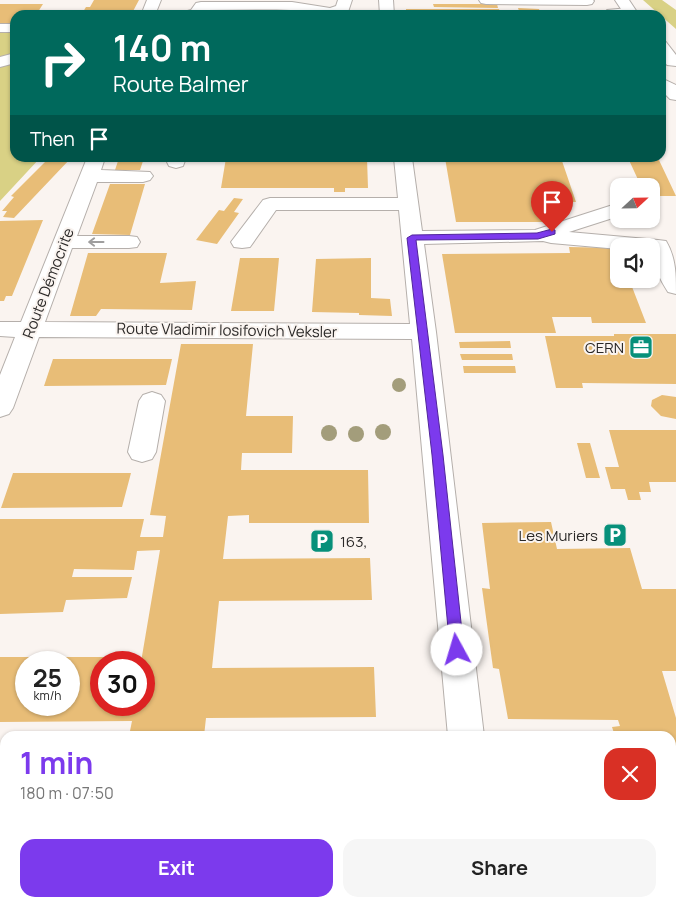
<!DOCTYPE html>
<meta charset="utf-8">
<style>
body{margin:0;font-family:Manrope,sans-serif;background:#f6f6f6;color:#222;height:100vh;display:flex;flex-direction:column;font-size:19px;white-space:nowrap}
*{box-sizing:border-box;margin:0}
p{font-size:16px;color:#767676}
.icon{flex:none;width:28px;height:28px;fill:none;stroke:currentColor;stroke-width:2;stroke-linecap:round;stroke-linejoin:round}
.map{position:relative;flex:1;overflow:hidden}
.panel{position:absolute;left:0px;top:731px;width:676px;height:176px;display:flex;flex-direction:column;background:#fff;border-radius:15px 15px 0 0;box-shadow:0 1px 4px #0004}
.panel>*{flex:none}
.banner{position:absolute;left:10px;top:10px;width:656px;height:152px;border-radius:15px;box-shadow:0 1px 4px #0004;background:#00695c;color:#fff;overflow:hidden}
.needle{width:32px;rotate:68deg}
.controls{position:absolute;left:610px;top:178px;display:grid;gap:10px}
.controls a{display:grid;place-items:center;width:50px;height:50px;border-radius:10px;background:#fff;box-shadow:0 1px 4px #0004;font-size:25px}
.speed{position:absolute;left:15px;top:651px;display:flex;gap:10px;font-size:25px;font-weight:700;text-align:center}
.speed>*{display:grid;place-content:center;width:65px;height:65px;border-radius:50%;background:#fff;box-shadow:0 1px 4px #0004;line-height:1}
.speed small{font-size:12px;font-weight:400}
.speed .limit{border:8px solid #d22;background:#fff;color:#111}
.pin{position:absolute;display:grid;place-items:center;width:42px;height:42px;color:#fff;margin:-51px -21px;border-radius:50% 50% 50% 0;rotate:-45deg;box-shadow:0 0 5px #0007}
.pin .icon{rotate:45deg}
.me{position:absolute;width:55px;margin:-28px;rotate:354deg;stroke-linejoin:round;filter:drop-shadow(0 0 4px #0008)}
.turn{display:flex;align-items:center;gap:18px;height:105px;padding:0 20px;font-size:22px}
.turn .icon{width:65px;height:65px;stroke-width:2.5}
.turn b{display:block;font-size:35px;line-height:42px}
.then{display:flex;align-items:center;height:48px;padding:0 20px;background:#0003;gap:10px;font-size:19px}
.round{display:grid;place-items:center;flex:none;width:52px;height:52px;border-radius:15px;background:#f6f6f6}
.head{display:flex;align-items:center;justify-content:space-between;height:85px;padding:0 20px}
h1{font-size:30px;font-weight:700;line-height:38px;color:#7c3aed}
.button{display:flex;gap:10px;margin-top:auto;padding:10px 20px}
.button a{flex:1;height:58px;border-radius:15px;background:#7c3aed;color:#fff;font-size:20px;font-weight:700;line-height:58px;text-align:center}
.button a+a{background:#f6f6f6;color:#222}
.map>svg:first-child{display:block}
.green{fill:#d9d185}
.building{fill:#e8bd77;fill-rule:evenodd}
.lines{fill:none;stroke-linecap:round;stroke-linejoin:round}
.minor-casing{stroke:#b5afab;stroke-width:2}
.major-casing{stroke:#b5afab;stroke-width:2}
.minor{fill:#fff;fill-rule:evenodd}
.major{fill:#fff;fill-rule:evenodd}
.tree{fill:#a39d7b}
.oneway{stroke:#9f9e9e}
.route{fill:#7c3aed;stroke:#51269a}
.labels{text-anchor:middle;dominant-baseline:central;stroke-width:4;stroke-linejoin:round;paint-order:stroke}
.street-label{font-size:15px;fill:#2a2827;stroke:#faf4f0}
.poi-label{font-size:15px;fill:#2a2827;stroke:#faf4f0;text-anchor:end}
</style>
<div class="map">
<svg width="676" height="907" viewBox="0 0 676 907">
<rect width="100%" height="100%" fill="#faf4f0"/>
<path class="green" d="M643,0H662L676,10V29Z
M0,30L15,31V53L0,57Z
M11,64L15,67V158H40L0,201V65Z"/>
<path class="building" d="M94,0H139L131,15H81L86,7H90Z
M0,4H43L36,15H15V24L0,23Z
M433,4H497L498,8L434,7Z
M518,8L539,9L541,14H520Z
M219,9H292V15H218Z
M406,9H499L501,15H406Z
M49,158H71L14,218L3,217L7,211H2L14,197L11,196Z
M119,158H144L140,170H115Z
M186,158H202L200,162H184Z
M226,158H367L368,188H345V192H334V188H221Z
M445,158H561L576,202L550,201L557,222H456Z
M628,158H658L676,196H651V186H641Z
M110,184H145L130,235L92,234Z
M234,198L243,199L234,212L239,213L217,244L196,240L219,210L224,211Z
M43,220L12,296H6L4,301H0V221Z
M569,247L617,248L619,253V279H629L646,323H592L591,317H552L556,333H455L442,254L570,253Z
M88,253H167L160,283L196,281L192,310L101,309L96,316H70Z
M240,258H279L274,311H231Z
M371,258V298L390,299L392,316L359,315V313L312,312L316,259Z
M614,334H676V384L582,383L583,388H556L545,336H614Z
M510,341L511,348H460L459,342Z
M181,344H253L246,416H293L292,453H242L241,470H368L369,523H249V515L228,516L223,559L370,558L372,600L219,601L212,668L374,667L376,717L206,718L204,736H129L132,721L0,722V657H114L113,662H101V705H144V662H141L160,550L137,551L134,570L74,569L72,577H132L127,598L66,600L63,612L0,614V519H144L140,537H163L166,516L150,515ZM26,662H69V705H26Z
M460,354H512L513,360H462Z
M53,359H172L166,385L44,386Z
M463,366H515L516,373H464Z
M662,395L676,397V419L661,416L651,406L652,400Z
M609,430H676V482H649L651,492H639L641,500H628L625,489H611L605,467H619Z
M577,443H590L600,478H586Z
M13,473H131L122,507L1,508Z
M551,522L557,549L630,548L642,589H676V671H662L676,718V753H671V736H615L612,727L620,726L618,720L508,719L499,669L493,668L482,588L490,589L482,523Z
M116,902H212L211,907H115Z
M386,902H481V907H386Z"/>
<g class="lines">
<g class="minor-casing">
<path id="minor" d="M147,0H161L155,15H141Z
M338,0H352L348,12C328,17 311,11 291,10C263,9 234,10 206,10L203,15H182L184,12L191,10L196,3L201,2H292L330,8L336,6Z
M379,0H393L394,15H380Z
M479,0H593L594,1L592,4L587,5L486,4L481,3Z
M629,8L634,9L636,12L634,15H605L607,10Z
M0,24H15V32H0Z
M15,53V63L0,67V57Z
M87,158H105L101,170L150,172L153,176L150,180L143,182H97L77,236H129L137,237L140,242L137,247L129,248H72L45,322L410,324L399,210H276L250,247L242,248L234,247L231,242L263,200L270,198H398L394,158H412L422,231L535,230L619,203V216L569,232L658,240L666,241C676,258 676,274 676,294L668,292C660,280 651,261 651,246H619V249L551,243L543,241L424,244L436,332L484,736H448L412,339L39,337L13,408L9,414L0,417V375L15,337L0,336V322H21Z
M168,158H186L183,166L176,168L169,166L167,162Z
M152,392L161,395L165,401L156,452L152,459L142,462L132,459L128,452L139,401L143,395Z
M671,784H676V822H671Z
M0,790H5V828H0Z
M492,902H532V907H492Z"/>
</g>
<g class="major-casing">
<path id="major" d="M615,0H629L639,15H625Z
M661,40L666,42L676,55V66L667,65L661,57Z
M661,78L676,85V100L670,99L661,90Z"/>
</g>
<use href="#minor" class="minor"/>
<use href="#major" class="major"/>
</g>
<g class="tree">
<circle cx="399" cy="385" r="7"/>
<circle cx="383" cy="432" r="8"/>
<circle cx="329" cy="433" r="8"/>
<circle cx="356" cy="434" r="8"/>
</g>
<defs><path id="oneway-shaft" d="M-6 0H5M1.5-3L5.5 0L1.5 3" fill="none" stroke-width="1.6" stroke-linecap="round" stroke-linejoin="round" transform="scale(1.25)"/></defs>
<use class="oneway" href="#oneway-shaft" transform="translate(96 242) rotate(180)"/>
<path class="route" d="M552,229L555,230V234L538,239L416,240L443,455L464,650L462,654L457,656L452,654L450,650L432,455L407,238L412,235L537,233Z"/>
<defs>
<g id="office-square" transform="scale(1.25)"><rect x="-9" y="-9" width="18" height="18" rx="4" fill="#07907a" stroke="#faf4f0"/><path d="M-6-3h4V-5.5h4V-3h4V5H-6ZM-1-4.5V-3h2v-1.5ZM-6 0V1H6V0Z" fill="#fff"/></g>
<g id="parking-square" transform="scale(1.25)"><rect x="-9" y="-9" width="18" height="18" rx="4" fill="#07907a" stroke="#faf4f0"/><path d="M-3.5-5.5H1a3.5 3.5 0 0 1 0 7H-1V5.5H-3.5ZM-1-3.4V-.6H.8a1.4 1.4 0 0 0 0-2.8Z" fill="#fff"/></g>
</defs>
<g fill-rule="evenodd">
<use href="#office-square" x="641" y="347"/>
<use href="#parking-square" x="615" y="535"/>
<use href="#parking-square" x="322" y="541"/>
</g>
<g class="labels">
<g class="street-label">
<text transform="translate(48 283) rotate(-69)">Route Démocrite</text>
<text transform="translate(227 330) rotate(1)">Route Vladimir Iosifovich Veksler</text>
</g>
<g class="poi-label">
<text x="624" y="347">CERN</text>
<text x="598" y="535">Les Muriers</text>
<text x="340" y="541" text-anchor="start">163,</text>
</g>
</g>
</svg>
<div class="controls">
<a><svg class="needle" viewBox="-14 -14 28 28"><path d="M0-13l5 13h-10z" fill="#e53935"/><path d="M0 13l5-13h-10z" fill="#767676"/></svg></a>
<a><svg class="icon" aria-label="sound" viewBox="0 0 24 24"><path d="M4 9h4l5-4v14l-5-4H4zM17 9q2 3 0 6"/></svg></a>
</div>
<div class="speed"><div>25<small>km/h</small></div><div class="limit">30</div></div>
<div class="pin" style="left:552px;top:232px;background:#d93025"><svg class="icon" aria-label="arrive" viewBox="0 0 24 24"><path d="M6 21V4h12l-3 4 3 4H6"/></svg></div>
<svg class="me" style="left:457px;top:650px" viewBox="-20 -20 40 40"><circle r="19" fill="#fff"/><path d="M0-13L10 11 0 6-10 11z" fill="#7c3aed"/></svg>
<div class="banner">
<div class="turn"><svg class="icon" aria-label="right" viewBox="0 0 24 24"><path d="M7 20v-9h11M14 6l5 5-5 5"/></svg><div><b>140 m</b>Route Balmer</div></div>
<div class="then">Then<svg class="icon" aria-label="arrive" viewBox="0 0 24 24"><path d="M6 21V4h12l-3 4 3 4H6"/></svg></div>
</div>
<section class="panel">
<div class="head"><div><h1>1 min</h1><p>180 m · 07:50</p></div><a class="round" style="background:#d93025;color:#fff"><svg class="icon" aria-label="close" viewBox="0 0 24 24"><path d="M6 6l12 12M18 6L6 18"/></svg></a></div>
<div class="button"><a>Exit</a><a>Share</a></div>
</section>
</div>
